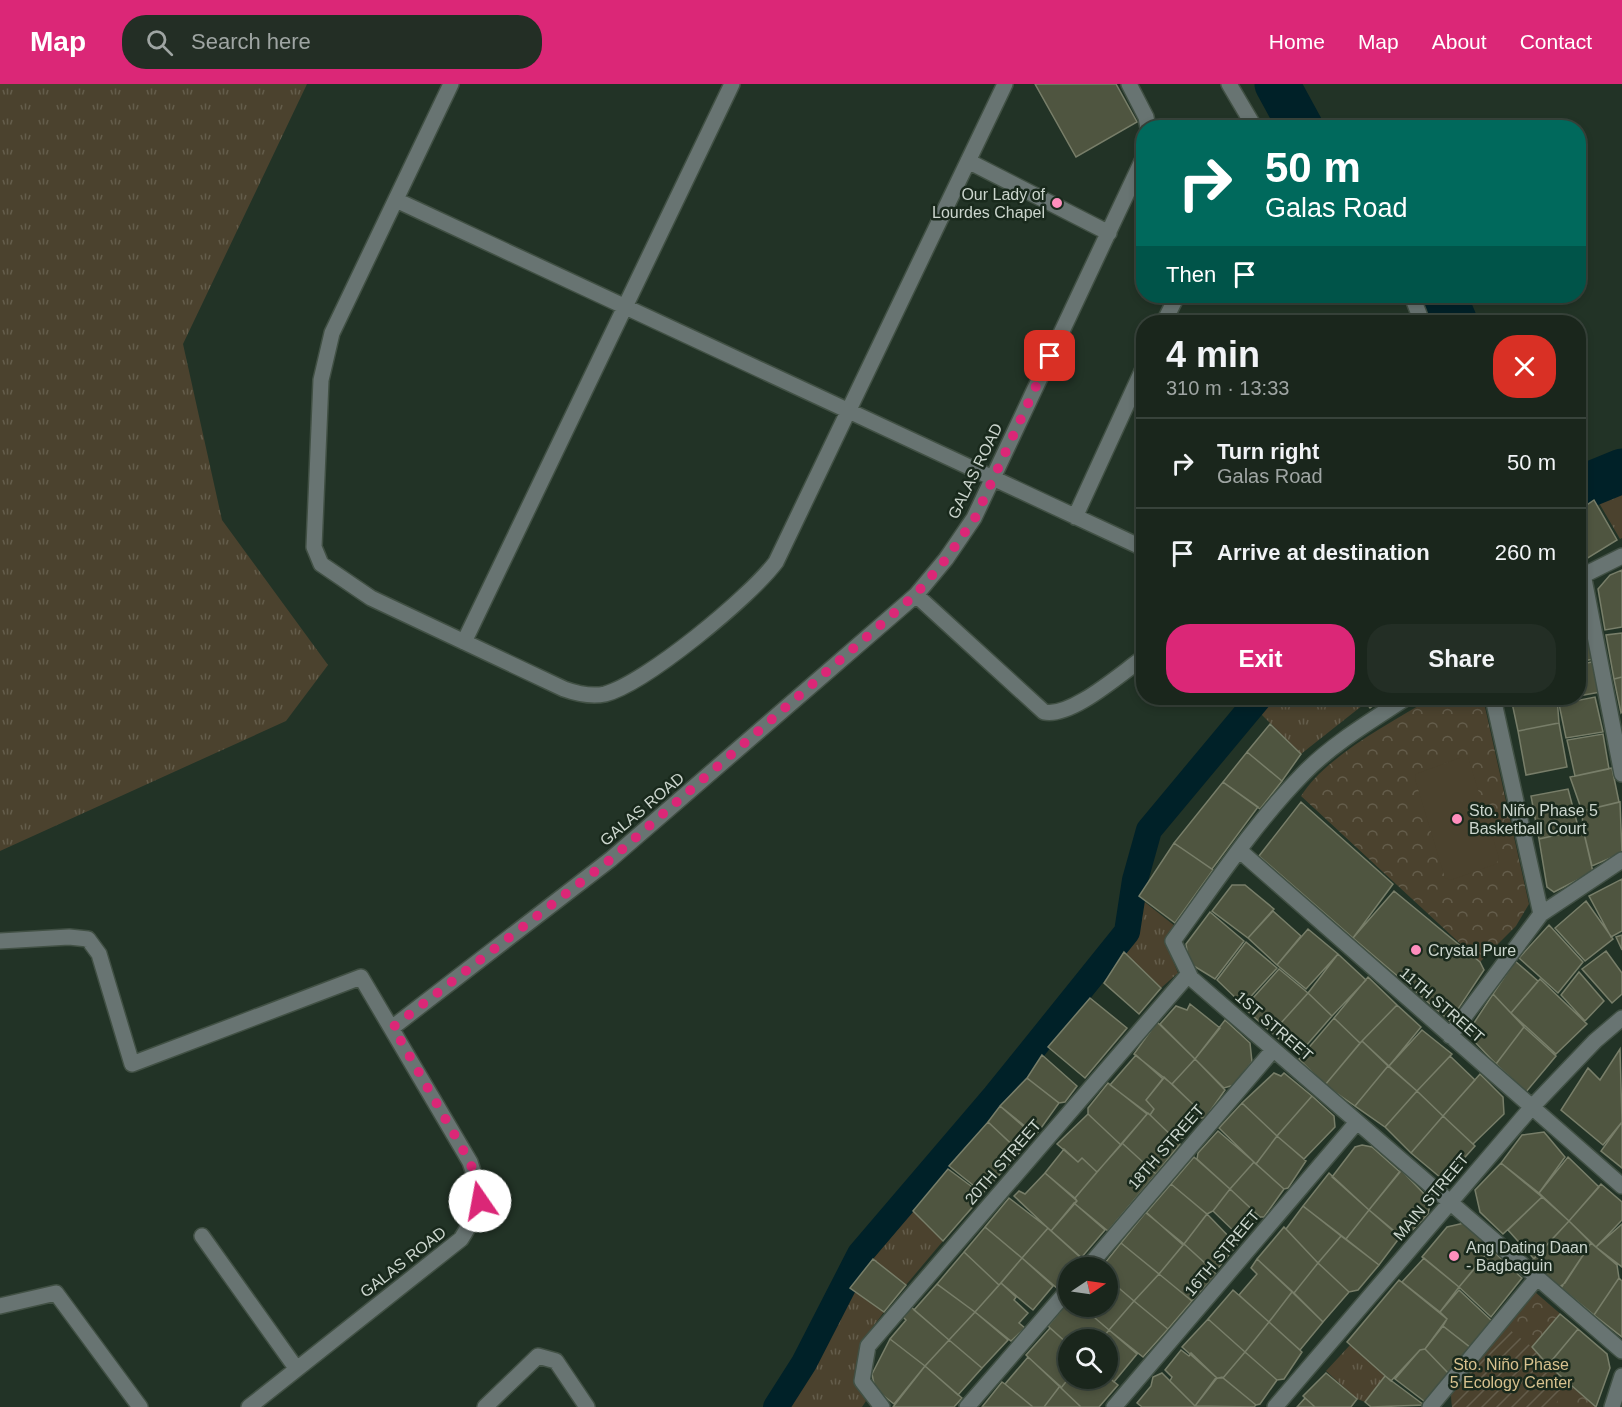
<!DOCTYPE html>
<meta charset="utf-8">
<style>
body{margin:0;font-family:Helvetica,sans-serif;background:#232e25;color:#f1f3f6;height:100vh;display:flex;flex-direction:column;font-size:22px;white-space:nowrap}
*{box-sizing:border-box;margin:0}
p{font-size:20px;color:#9fa5a3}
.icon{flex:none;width:33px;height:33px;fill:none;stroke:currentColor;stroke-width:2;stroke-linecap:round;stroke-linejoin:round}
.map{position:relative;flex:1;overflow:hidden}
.panel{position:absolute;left:1136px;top:231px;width:450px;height:390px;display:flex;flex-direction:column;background:#1a261c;border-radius:24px;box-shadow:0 3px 9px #0003,0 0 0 2px #38433b}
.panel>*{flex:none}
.hud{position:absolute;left:1136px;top:36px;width:450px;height:183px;border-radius:24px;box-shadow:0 3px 9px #0003,0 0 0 2px #38433b;background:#00695c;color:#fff;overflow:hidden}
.needle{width:39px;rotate:77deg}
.fabs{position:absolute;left:1058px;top:1173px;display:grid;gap:12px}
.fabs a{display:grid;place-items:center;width:60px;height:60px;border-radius:50%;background:#1a261c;box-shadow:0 3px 9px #0003,0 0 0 2px #38433b;font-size:30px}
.pin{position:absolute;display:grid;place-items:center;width:51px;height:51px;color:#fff;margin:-26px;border-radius:12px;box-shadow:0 3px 9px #0006}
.me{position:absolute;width:66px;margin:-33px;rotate:348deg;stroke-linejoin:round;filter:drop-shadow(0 0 4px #0008)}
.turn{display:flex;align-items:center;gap:21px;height:126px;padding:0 30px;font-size:27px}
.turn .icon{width:78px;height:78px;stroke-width:2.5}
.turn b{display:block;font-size:42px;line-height:51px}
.then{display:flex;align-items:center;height:57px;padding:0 30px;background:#0003;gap:12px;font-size:22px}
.round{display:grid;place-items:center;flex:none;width:63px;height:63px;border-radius:24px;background:#232e25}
.summary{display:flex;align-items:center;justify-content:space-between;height:102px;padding:0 30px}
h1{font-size:36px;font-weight:600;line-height:45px}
.action{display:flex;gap:12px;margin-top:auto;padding:12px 30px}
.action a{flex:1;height:69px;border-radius:24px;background:#db2777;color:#fff;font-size:24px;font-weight:600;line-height:69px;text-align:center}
.action a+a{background:#232e25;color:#f1f3f6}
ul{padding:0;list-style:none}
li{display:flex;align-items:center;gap:18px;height:90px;padding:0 30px;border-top:2px solid #38433b}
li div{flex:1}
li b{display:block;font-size:22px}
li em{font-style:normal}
header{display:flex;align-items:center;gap:36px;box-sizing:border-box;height:84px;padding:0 30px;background:#db2777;color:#fff}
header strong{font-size:28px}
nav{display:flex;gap:33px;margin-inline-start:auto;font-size:21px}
.search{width:420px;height:54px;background:#232e25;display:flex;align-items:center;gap:15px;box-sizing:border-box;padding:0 21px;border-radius:24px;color:#9fa5a3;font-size:22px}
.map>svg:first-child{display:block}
.grass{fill:url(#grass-tufts)}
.forest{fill:url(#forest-crowns)}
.garden{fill:url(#garden-furrows)}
.pitch{fill:#4b422e}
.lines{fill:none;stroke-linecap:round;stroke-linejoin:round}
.canal{stroke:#002128;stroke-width:26}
.river{stroke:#002128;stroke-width:45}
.building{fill:#4f5540;stroke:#787e69;stroke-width:1.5}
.minor-casing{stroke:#415044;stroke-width:18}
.minor{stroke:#687472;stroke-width:15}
.route{stroke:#db2777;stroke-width:10;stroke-dasharray:0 18}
.poi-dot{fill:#fe8ebd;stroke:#19291c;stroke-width:2}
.labels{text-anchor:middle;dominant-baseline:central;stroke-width:5;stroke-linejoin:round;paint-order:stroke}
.poi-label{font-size:16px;fill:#ccd6ce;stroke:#19291c;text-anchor:start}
.street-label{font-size:16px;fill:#ccd6ce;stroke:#19291c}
.park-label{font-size:16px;fill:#d7c18e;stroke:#19291c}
</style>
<header>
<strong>Map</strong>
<div class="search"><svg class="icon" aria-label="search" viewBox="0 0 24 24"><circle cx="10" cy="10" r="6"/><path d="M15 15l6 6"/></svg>Search here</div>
<nav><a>Home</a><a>Map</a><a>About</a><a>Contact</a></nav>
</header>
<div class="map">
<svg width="1622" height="1323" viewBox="0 0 1622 1323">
<defs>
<pattern id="grass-tufts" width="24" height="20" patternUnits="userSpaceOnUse" patternTransform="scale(1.5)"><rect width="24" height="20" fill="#4b422e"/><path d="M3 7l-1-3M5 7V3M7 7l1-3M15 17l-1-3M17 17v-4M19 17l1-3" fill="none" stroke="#645d4b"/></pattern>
<pattern id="forest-crowns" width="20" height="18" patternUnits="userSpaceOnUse" patternTransform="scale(1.5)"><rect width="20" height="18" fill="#4b422e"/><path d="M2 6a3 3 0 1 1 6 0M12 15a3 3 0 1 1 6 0" fill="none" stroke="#645d4b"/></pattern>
<pattern id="garden-furrows" width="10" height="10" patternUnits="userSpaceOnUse" patternTransform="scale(1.5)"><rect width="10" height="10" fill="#4b422e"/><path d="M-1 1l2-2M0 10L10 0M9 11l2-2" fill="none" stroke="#645d4b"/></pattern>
</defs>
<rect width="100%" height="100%" fill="#223326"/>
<path class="grass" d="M0,0H307L183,260L222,436L328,581L286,637L0,767Z
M1622,393V454L1620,455L1595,412Z
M1265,614H1358L1363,621L1301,670L1256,625Z
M1137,812L1175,842L1165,857L1178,889L1161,904L1119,863L1130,849Z
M913,1127L943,1157L906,1201L873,1175Z
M850,1204L884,1228L863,1256L855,1298L866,1317L862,1323H781Z
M1350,1261L1385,1292L1365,1318L1357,1315L1326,1287Z"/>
<path class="forest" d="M1431,614H1483L1529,820L1516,842L1480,878L1301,712C1328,670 1390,640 1431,614Z
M1535,1208L1607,1270L1610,1284L1596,1323H1452L1451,1309Z"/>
<path class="garden" d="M1506,1243L1532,1263L1568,1299L1554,1323H1452L1451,1309Z"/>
<path class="pitch" d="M1462,673H1468L1499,774L1496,780L1451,796L1445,794L1415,695L1416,690Z"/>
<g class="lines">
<path class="canal" d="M776,1323L804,1279L860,1170L995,1012L1127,848L1135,796L1149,746L1259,614"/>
<path class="river" d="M1277,0L1301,44
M1444,212L1455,238
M1578,405L1622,387"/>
</g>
<path class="building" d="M1035,0H1116L1137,38L1076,73Z
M1594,416L1617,456L1578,480V427Z
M1622,486V543L1605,546L1598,505L1610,491Z
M1586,532L1594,575L1578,578V534Z
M1622,549V593L1614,595L1606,551Z
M1596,577L1601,608L1578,612V581Z
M1622,593V628L1621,629L1614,595Z
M1595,613L1603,648L1566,654L1559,620Z
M1363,614H1384L1370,624Z
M1511,614H1557L1559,639L1518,647Z
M1559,639L1567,683L1526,691L1518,647Z
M1270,640L1301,670L1282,697L1247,668Z
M1603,650L1609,685L1575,692L1567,656Z
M1247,668L1282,697L1260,725L1223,698Z
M1612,684L1619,718L1582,727L1570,693Z
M1223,698L1258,723L1212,785L1174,759Z
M1568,705L1579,746L1539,755L1531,712Z
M1301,718L1393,800L1353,854L1259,772Z
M1620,718L1622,769L1592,782L1583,745L1582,727Z
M1583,745L1593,788L1554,808L1547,803L1539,755Z
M1174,759L1213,786L1175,839L1139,812Z
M1622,795V847L1611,853L1589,812Z
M1232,801H1245L1274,825L1248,854L1212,827Z
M1394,807L1480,878L1484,886L1450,937L1353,854Z
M1586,817L1613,855L1585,877L1555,844Z
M1273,827L1301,852L1277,881L1248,854Z
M1210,828L1244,857L1215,895L1189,879L1186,860Z
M1549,841L1583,878L1558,909L1519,874Z
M1308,845L1338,870L1306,905L1277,881Z
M1622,851V866L1616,853Z
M1246,858L1277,884L1243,921L1217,896Z
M1606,867L1622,889V910L1612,919L1582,885Z
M1124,868L1161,904L1139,930L1104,899Z
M1338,870L1366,896L1332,932L1308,909Z
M1515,877L1538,897L1511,929L1493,910Z
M1279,885L1308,909L1272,949L1244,924Z
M1579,888L1604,917L1585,937L1561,911Z
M1368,893L1397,921L1360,959L1334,934Z
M1540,895L1587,940L1556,970L1511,929Z
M1308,909L1332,932L1298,971L1272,949Z
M1493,910L1524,943L1496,980L1472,955L1470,945Z
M1090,914L1127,944L1085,994L1048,963Z
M1190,920L1220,944L1195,975L1160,940L1176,922L1187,926Z
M1397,921L1421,943L1389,982L1362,957Z
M1334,934L1360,959L1325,1001L1299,975Z
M1225,936L1250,959L1252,978L1234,1001L1224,1004L1195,975Z
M1157,938L1195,975L1172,1000L1134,970Z
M1524,943L1556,972L1526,1008L1496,980Z
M1422,946L1452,970L1417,1007L1389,982Z
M1362,957L1388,982L1355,1022L1325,1001Z
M1620,965L1622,1038L1603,1061L1561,1026L1588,984L1600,996Z
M1042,971L1077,1002L1065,1018L1059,1019L1027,994Z
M1136,971L1163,995L1146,1016L1154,1025L1150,1031L1110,1001Z
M1450,972L1475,996L1443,1032L1417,1007Z
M1195,975L1225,1006L1206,1033L1202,1034H1199L1198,1025L1172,1000Z
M1388,982L1417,1007L1385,1043L1355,1022Z
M1274,989L1281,992L1284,989L1312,1012L1277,1052L1242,1019Z
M1480,990L1503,1013L1504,1030L1473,1060L1443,1032Z
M1164,993L1198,1025L1199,1034L1183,1054H1174L1150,1031L1154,1025L1146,1016Z
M1027,994L1059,1019L1036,1051L1000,1022Z
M1108,999L1147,1030L1121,1061L1088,1030V1024Z
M1417,1007L1443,1032L1411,1069L1385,1043Z
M1312,1012L1334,1032L1335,1043L1304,1075L1277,1052Z
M1242,1019L1277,1052L1256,1080L1219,1044Z
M1000,1022L1032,1050L1020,1068L988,1038Z
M1148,1029L1180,1060L1156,1090L1122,1059Z
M1088,1030L1121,1061L1097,1088L1082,1074L1078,1078L1057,1060Z
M1443,1032L1475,1062L1449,1091L1441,1094L1411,1069Z
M988,1038L1020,1068L983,1109L949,1082Z
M1622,1038V1084L1601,1067Z
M1218,1047L1254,1078L1230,1105L1197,1075L1198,1069Z
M1544,1048L1565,1073L1539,1109L1501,1079L1522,1051Z
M1277,1052L1306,1077L1288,1104L1284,1105L1256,1080Z
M1122,1059L1156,1090L1108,1147L1074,1119L1077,1117L1075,1114Z
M1362,1061L1372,1063L1400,1088L1369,1126L1332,1093L1355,1063Z
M1064,1065L1078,1078L1082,1074L1097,1088L1075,1114L1045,1089Z
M1194,1073L1230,1105L1213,1127L1207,1130L1171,1100Z
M1568,1073L1599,1103L1569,1137L1539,1109Z
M1254,1078L1284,1105L1264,1133H1260L1230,1105Z
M1501,1079L1542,1113L1503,1150L1480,1128L1475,1106Z
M948,1085L983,1111L943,1157L913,1127Z
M1401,1086L1428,1114L1430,1121L1428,1130L1404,1155L1369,1126Z
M1045,1089L1077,1117L1051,1147L1014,1112L1019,1107L1025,1110Z
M1329,1089L1369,1126L1346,1155L1303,1122Z
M1171,1100L1207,1130L1184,1160L1146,1129Z
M1601,1100L1622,1118V1136L1596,1163L1569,1137Z
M1230,1105L1260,1133L1242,1155L1213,1127Z
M1542,1113L1569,1137L1534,1175L1508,1146Z
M1009,1114L1048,1144L1022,1174L985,1143Z
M1074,1119L1105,1146L1081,1174L1051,1147Z
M1303,1122L1341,1152L1318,1179L1286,1145Z
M1369,1126L1400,1153L1379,1181L1346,1155Z
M1146,1128L1183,1161L1159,1190L1121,1159Z
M1207,1130L1237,1161L1215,1188L1184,1160Z
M1569,1137L1591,1159L1565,1199L1556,1205L1528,1181Z
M1464,1139L1491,1164L1459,1203L1422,1173L1447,1143Z
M1622,1140V1183L1596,1163Z
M985,1143L1022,1174L999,1201L964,1168Z
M1284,1143L1318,1179L1294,1209L1257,1175Z
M1048,1144L1083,1175L1076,1184H1068V1193L1058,1205L1022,1174Z
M1341,1152L1379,1181L1358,1206L1349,1208L1318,1179Z
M1121,1159L1159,1190L1134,1217L1107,1194V1184H1101Z
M1591,1159L1617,1181L1619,1194L1594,1231L1561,1204Z
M1184,1160L1217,1190L1192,1217L1159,1190Z
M964,1168L999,1201L975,1228L937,1200Z
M1495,1169L1522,1194L1491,1233L1459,1203L1487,1170Z
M1022,1174L1053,1202L1033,1226L1001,1199Z
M1424,1174L1459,1203L1440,1228L1402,1198Z
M873,1175L906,1201L884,1228L850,1204Z
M1257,1175L1292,1208L1269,1238L1239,1211L1257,1190L1251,1184Z
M1318,1179L1349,1208L1323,1238L1294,1209Z
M1159,1190L1192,1217L1168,1245L1134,1217Z
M1107,1194L1134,1217L1109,1246L1081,1222H1107Z
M1619,1194L1622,1197V1253L1594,1231Z
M1399,1196L1447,1235L1425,1265L1420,1266L1391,1297L1347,1258Z
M1001,1199L1016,1213L1014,1216L1028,1229L1019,1239L1025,1244L1011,1257L975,1228Z
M937,1200L975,1228L949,1256L914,1226Z
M1233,1206L1269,1238L1245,1268L1208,1235Z
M1459,1206L1492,1237L1471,1264L1443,1242L1447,1235L1440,1228Z
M1292,1208L1323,1238L1300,1266L1269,1238Z
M1134,1217L1168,1245L1143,1273L1109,1246Z
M1068,1218V1222H1081L1109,1246L1101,1256H1068V1260L1048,1242Z
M911,1223L949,1256L925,1282L890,1255L906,1236L903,1233Z
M975,1228L1008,1256L982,1284L949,1256Z
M1560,1230L1578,1245L1548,1281L1532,1263Z
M1208,1235L1245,1268L1223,1294H1217L1182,1263Z
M1269,1238L1302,1268L1284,1295L1277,1296L1245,1268Z
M1443,1242L1471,1264L1451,1292L1425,1265Z
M1050,1244L1068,1260L1069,1294L1061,1304L1026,1271Z
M1578,1245L1607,1270L1610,1284L1596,1323L1548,1281Z
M1109,1246L1137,1270L1114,1298L1107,1292V1256H1101Z
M890,1255L925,1282L894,1320L875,1305L872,1290Z
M949,1256L982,1284L958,1311L925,1282Z
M1425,1265L1451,1292L1428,1320L1395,1295L1420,1266Z
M1181,1266L1189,1272L1191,1269L1217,1294L1195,1322L1170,1297L1172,1293L1165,1286Z
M1245,1268L1277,1296L1260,1320L1256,1321L1223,1294Z
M1028,1273L1060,1302L1044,1323H1033L1005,1300Z
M925,1282L962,1314L954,1323H893Z
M1162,1289L1195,1322L1194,1323H1142L1137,1319L1151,1302L1153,1293Z
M1326,1289L1357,1315L1351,1323H1315L1303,1312Z
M1107,1292L1118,1301L1099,1323H1081L1061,1304L1069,1294Z
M1385,1292L1424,1321L1371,1323L1365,1318Z
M1222,1293L1256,1321L1254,1323L1195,1322L1215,1295Z
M1002,1298L1005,1300L1033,1323H982Z
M1060,1302L1061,1304L1081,1323H1044Z
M1305,1314L1315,1323H1297Z"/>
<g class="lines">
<g class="minor-casing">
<path id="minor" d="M451,0L332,249L321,296L314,463L321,480L371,514L564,605C578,610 591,613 605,610C646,599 750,513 776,478L1005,0
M1129,0L1146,33L1148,44
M1229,0L1255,44
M968,77L1109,149
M396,116L1143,464
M1412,212L1422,238
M1164,238L1177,212
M1075,433L1143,285
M1583,490L1622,690
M1578,494L1622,472
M916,511L1044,628C1071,634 1120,590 1143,574
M464,558L732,0
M1406,614C1371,637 1332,660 1303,690C1254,740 1214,801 1173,857L1191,894L1622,1267
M1493,614L1541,830
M1239,766L1622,1102
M0,857L69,853L88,855L99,870L132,980L361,893L470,1078C482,1112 481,1124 461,1155L249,1323
M393,943L611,775L916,511L946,475L974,434L1143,75
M1450,952L1541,830L1622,776
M202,1152L296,1284
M1087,1184L1273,966
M0,1222L56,1209L140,1323
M485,1323L538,1272L556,1277L587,1323
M882,1323L862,1297L868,1262L1188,891
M967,1323L1068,1206
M1114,1323L1357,1038
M1275,1323L1531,1024L1595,957L1622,934
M1430,1323L1536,1195
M1612,1323L1622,1292"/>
</g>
<use href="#minor" class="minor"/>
</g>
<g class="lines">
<path class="route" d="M480,1117L477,1098L470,1078L393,943L611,775L916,510L946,475L975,434L1050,272"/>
</g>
<g class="poi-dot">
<circle cx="1057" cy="119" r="6"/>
<circle cx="1457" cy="735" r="6"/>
<circle cx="1416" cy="866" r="6"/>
<circle cx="1454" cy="1172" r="6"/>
</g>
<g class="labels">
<g class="poi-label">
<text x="1045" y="110" text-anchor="end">Our Lady of<tspan x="1045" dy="18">Lourdes Chapel</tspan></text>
<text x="1469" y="726">Sto. Niño Phase 5<tspan x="1469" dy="18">Basketball Court</tspan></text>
<text x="1428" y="866">Crystal Pure</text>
<text x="1466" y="1163">Ang Dating Daan<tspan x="1466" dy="18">- Bagbaguin</tspan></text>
</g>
<g class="street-label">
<text transform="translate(975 387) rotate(-64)">GALAS ROAD</text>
<text transform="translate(642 725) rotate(-40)">GALAS ROAD</text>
<text transform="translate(1442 921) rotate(41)">11TH STREET</text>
<text transform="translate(1274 942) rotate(41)">1ST STREET</text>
<text transform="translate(1166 1063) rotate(-49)">18TH STREET</text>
<text transform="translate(1003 1078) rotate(-49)">20TH STREET</text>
<text transform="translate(1431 1113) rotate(-50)">MAIN STREET</text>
<text transform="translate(1222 1169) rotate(-50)">16TH STREET</text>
<text transform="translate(403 1178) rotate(-38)">GALAS ROAD</text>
</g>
<g class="park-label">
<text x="1511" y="1280">Sto. Niño Phase<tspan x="1511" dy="18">5 Ecology Center</tspan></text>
</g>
</g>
</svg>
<div class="fabs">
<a><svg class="needle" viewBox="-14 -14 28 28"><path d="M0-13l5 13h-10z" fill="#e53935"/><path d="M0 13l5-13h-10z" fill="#9fa5a3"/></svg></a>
<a><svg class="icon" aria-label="search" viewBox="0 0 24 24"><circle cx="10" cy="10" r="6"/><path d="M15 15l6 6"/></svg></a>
</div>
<div class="pin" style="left:1050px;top:272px;background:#d93025"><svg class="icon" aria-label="arrive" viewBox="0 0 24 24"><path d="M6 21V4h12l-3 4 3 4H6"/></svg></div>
<svg class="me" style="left:480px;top:1117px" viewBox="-20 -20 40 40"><circle r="19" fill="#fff"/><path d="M0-13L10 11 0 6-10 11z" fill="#db2777"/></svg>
<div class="hud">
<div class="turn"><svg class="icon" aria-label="right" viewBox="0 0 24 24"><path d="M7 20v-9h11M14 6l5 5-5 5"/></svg><div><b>50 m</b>Galas Road</div></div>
<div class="then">Then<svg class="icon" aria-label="arrive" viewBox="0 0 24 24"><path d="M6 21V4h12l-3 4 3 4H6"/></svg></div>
</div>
<section class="panel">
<div class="summary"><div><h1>4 min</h1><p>310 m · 13:33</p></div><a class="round" style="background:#d93025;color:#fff"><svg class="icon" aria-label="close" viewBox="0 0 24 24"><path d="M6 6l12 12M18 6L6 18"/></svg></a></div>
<ul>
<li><svg class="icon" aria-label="right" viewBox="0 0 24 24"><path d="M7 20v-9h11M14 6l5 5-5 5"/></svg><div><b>Turn right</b><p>Galas Road</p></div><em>50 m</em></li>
<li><svg class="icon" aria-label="arrive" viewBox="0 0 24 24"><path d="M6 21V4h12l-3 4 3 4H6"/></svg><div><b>Arrive at destination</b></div><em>260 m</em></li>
</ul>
<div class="action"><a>Exit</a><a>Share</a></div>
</section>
</div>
